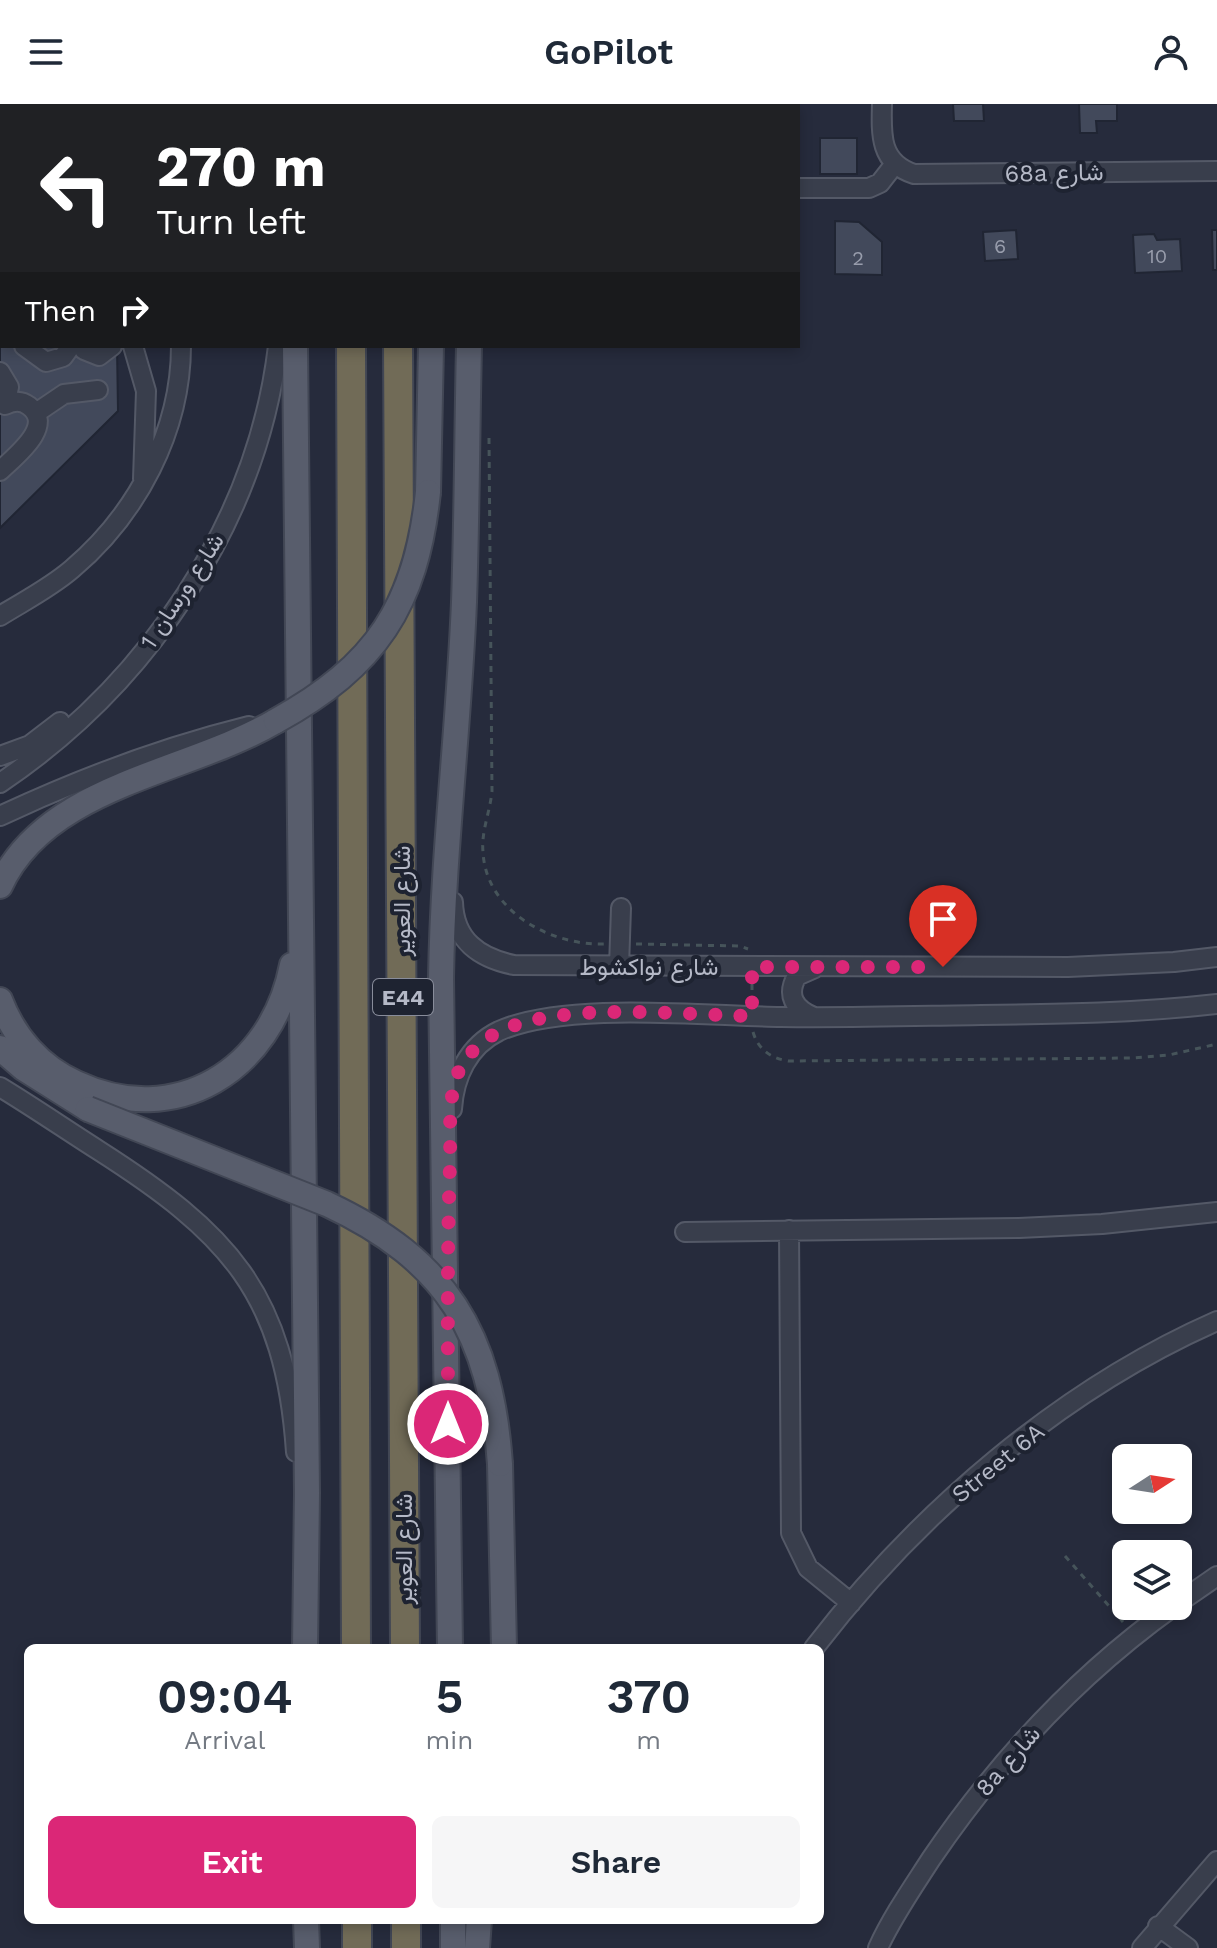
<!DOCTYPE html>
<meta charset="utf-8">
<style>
body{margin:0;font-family:"Work Sans",Vazirmatn,sans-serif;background:#f6f6f7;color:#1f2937;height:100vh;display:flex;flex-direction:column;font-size:30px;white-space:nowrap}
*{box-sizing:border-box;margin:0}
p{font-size:26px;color:#747a83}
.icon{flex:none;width:44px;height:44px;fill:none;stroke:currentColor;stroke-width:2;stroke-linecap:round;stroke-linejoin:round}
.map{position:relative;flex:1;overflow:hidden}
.drawer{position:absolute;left:24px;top:1540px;width:800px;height:280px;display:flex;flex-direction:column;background:#fff;border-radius:12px;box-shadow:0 4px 12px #0003}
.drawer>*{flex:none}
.banner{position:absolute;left:0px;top:0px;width:800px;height:244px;box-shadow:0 4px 12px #0003;background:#202124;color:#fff;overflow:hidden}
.needle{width:52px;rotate:78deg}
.buttons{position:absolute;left:1112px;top:1340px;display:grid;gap:16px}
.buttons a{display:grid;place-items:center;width:80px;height:80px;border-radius:12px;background:#fff;box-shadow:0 4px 12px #0003;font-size:40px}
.pin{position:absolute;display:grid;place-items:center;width:68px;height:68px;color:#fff;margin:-82px -34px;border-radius:50% 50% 50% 0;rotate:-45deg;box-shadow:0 0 8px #0007}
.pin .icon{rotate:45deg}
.me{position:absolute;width:88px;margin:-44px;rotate:0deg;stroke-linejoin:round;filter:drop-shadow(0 0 6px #0008)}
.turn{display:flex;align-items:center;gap:28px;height:168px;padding:0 24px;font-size:36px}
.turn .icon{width:104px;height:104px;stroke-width:2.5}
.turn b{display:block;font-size:56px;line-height:68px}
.then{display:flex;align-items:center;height:76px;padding:0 24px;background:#0003;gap:16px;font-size:30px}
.eta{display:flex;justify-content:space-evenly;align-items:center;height:136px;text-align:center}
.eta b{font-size:48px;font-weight:600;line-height:56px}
.action{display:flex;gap:16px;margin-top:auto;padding:16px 24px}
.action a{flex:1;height:92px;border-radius:12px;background:#db2777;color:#fff;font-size:32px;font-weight:600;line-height:92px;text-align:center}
.action a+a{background:#f6f6f7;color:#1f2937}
header{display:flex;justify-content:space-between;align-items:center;height:104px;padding:0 24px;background:#fff;font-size:36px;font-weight:600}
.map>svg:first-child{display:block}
.building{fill:#42495b;stroke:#202533;stroke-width:2}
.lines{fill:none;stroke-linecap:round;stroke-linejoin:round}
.minor-casing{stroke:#545967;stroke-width:22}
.major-casing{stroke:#424755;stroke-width:28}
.highway-casing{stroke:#414654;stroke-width:32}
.path{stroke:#46545a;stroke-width:3;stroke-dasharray:6 6;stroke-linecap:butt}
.minor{stroke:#393e4c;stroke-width:18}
.major{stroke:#585d6c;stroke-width:24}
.highway{stroke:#716b57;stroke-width:28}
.major-bridge-casing{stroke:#424755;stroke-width:28;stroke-linecap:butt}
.major-bridge{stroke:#585d6c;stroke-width:24}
.route{stroke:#db2777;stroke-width:14;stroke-dasharray:0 25.2}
.labels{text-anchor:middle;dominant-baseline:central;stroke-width:8;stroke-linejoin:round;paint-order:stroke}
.number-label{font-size:20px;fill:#989dac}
.shield{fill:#1e2331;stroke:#888c9a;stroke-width:2}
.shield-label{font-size:22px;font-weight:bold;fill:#b5b9c7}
.street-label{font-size:24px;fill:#b5b9c7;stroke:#1e2331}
</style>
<header><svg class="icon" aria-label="menu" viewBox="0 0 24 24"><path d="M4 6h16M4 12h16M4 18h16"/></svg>GoPilot<svg class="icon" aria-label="person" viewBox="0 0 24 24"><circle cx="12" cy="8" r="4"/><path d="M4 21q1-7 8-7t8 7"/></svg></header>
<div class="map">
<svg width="1217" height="1844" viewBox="0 0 1217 1844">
<rect width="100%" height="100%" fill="#262b3c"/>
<path class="building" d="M0,0H114L2,2V242H117L118,307L0,424Z
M953,0H983L984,17H954Z
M1079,0H1117V17H1096L1097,29H1080Z
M820,34H857V70H820Z
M835,117L859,118L882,138V171L835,170Z
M1016,126L1018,155L985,157L983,128Z
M1212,126H1217V166H1213Z
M1154,130L1157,136L1180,135L1182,167L1135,169L1133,131Z"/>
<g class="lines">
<g class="minor-casing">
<path id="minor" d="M41,0V2
M117,0V2
M179,0V2
M882,0C881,31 880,59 914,70L1217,67
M85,2V0
M137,2V0
M0,37L2,39
M798,84H869L880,79L894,61
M0,187L2,185
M0,218L2,220
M24,242L46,258L63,253L71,242
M133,242L146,287L143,375
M84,246L99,252L112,242
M0,268L9,283L5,301
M36,309L64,290L98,286
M0,367C14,353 56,322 29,302C21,296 14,297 5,301
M0,512C24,497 50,484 72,465C137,410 181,327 181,242
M0,652L30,641L60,618
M0,679C146,581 257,419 278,242
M0,712C79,675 164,643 249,622
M453,798C454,836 479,854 514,861L1068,863L1174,858L1217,853
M619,863L621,804
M814,913C794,905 786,891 797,872L815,864
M0,983C33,1003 65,1025 98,1046C228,1129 285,1188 296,1348
M452,1005C454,973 468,942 499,927C566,897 705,912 781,913C848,914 915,912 981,911C1060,910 1139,909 1217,900
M789,1126L791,1429L808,1464L851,1499
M685,1128L1019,1124L1102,1120L1217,1108
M1178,1499L1217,1472
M814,1544C918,1409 1060,1286 1217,1217
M1158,1822L1188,1844
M878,1844C892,1813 913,1783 931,1755C997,1658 1079,1570 1174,1502
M1142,1844L1217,1757"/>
</g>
<g class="major-casing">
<path id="major" d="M291,0V2
M468,0V2
M436,2V0
M295,242L307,1389L305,1544
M428,388L431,242
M0,782C46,681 188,669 276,617
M0,896C14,933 40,963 76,979C176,1026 272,966 292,861
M0,944L23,964L88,1005
M500,1360L504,1544
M450,1544L441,874C443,748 459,623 464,498C467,412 467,327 469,242
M306,1816L307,1844
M453,1816V1844
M477,1844L479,1816"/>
</g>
<g class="highway-casing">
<path id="highway" d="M351,0V2
M395,0V2
M351,242L356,1544
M398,242L405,1544
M357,1816V1844
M406,1816V1844"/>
</g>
<path class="path" d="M489,334L492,687C490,708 481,728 483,748C486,808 552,842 605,840
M636,840L740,842L748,845
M752,880V896
M753,928C758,945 770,954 788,957L1132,954L1169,951L1217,940
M1065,1452L1123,1518"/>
<use href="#minor" class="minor"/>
<use href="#major" class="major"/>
<use href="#highway" class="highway"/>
<g class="major-bridge-casing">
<path id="major-bridge" d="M276,617C376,562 416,502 428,388
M88,1005L327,1100C447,1156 491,1230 500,1360"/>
</g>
<use href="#major-bridge" class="major-bridge"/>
</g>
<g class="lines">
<path class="route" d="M448,1320C448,1233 447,1146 450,1060C451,1031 447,997 458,969C464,953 483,935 500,927C566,897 679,911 752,912V863H943"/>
</g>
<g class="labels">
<g class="number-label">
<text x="1000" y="142">6</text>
<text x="1157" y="152">10</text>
<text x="858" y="154">2</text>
</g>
<rect class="shield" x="373" y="875" width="60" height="36" rx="6"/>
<g class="shield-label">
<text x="403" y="893">E44</text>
</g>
<g class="street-label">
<text transform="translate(1054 69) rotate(-1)">68a شارع</text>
<text transform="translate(182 487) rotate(-57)">شارع ورسان 1</text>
<text transform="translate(402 797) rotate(-90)">شارع العوير</text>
<text x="649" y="863">شارع نواكشوط</text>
<text transform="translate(998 1359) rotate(-39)">Street 6A</text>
<text transform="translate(404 1445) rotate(-90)">شارع العوير</text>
<text transform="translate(1008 1657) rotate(-49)">8a شارع</text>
</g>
</g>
</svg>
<div class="buttons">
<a><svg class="needle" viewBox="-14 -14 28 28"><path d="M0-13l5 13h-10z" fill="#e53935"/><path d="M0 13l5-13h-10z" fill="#747a83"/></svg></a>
<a><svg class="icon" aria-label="layers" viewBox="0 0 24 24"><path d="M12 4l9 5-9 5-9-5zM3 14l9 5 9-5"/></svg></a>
</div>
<div class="pin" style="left:943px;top:863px;background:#d93025"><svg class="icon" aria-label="arrive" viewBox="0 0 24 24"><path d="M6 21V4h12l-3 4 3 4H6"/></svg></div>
<svg class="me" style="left:448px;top:1320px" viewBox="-20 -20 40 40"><circle r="17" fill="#db2777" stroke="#fff" stroke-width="3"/><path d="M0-11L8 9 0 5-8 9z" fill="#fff"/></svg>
<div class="banner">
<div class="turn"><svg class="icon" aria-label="left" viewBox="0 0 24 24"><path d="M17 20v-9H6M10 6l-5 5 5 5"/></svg><div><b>270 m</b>Turn left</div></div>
<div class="then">Then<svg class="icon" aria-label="right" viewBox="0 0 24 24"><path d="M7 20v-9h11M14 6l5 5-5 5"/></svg></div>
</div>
<section class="drawer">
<div class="eta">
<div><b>09:04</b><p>Arrival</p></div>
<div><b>5</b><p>min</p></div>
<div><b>370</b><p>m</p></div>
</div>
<div class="action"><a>Exit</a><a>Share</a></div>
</section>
</div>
